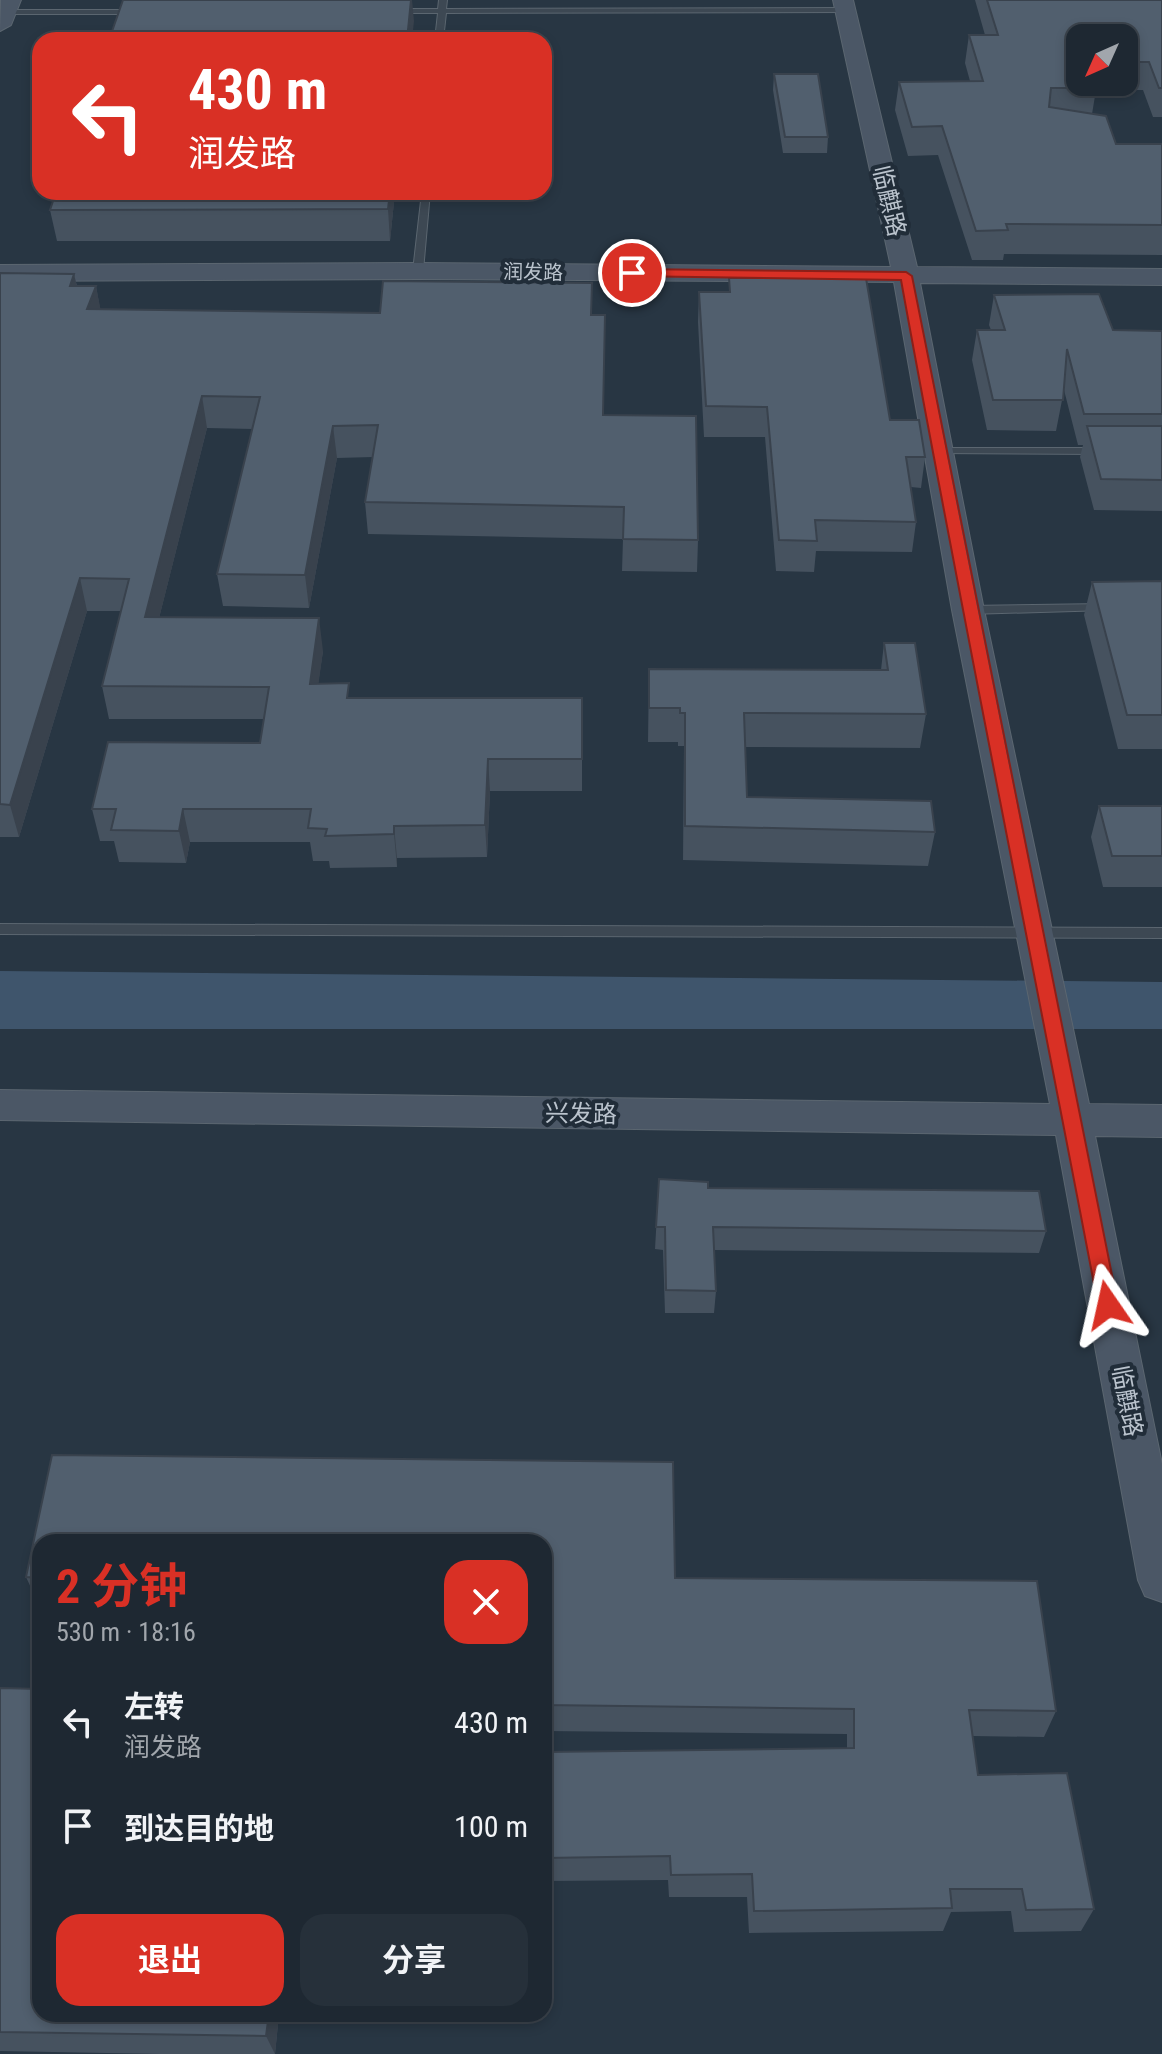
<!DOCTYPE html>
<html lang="zh">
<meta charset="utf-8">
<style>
body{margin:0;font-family:"Roboto Condensed","Noto Sans SC",sans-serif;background:#26303a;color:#f1f3f6;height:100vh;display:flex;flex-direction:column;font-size:30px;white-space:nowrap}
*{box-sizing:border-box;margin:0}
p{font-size:26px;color:#a1a6ac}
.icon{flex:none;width:44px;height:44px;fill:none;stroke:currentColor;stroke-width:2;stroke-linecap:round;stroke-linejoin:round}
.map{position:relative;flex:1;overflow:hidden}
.details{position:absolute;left:32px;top:1534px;width:520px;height:488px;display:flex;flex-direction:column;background:#1e2832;border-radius:24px;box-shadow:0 4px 12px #0003,0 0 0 2px #3c444d}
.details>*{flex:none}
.guide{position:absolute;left:32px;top:32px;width:520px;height:168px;border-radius:24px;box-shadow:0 4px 12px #0003,0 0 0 2px #3c444d;background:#d93025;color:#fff;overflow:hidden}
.needle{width:52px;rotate:225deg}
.fabs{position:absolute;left:1066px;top:24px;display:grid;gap:16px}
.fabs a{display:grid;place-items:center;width:72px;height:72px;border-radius:16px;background:#1e2832;box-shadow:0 4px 12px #0003,0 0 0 2px #3c444d;font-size:40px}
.pin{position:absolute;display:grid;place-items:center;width:68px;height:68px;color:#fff;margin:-34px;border:4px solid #fff;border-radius:50%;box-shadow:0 2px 8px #0007}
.me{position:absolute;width:88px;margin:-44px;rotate:349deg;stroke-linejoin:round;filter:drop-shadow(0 0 6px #0008)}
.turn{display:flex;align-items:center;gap:28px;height:168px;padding:0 24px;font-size:36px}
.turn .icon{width:104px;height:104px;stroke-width:2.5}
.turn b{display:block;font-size:56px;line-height:68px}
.round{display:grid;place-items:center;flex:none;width:84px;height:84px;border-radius:24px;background:#26303a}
.head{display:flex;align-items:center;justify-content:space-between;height:136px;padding:0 24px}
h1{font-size:48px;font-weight:700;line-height:60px;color:#d93025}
.action{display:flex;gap:16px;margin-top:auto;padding:16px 24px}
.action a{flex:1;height:92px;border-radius:24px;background:#d93025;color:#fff;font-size:32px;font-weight:700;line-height:92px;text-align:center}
.action a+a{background:#26303a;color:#f1f3f6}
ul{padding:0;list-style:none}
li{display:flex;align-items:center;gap:24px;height:104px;padding:0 24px}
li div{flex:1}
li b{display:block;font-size:30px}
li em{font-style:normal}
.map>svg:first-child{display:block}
.water{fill:#3f556c}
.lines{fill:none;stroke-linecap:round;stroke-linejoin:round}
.lane-casing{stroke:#5b6670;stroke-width:2}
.secondary-casing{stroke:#5b6670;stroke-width:2}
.lane{fill:#3d4853;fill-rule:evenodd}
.secondary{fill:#4b5766;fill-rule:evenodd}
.wall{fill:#46525f;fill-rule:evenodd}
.shaded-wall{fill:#39424d}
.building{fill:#515f6e;stroke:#39424d;stroke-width:2}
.route{fill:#d93025;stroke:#8d1f18;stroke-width:2}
.labels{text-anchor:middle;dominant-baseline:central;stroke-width:8;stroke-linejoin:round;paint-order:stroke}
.far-street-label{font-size:20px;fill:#bac3cd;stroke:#212d39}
.street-label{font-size:24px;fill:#bac3cd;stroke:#212d39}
</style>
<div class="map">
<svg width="1162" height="2054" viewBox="0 0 1162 2054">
<rect width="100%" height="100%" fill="#283643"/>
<path class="water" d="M0,971L1162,982V1029H0Z"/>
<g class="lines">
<g class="lane-casing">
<path id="lane" d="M439,0H447L446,9L845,8L849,10L845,12L446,13L443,40H435L438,13H394L390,11L394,9H438Z
M2,10H137L141,12L137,14H5L1,12Z
M422,192H430L423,271L418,274L413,271Z
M939,448H1098L1103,451L1098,454L935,453V449Z
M1104,604L1110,608L1108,610L968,614L962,610L968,606Z
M0,924L1162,928V938L0,934Z"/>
</g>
<g class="secondary-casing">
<path id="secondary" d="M21,0L11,25L0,31L1,0Z
M833,0H853L917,267L1162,269V285L920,283L984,610L1089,1104L1162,1105V1137L1095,1136L1162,1464V1602L1145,1596L1138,1580L1056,1135L0,1120V1090L1050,1104L952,610L894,282L418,279L0,281V265L418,263L891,267Z"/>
</g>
<use href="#lane" class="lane"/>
<use href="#secondary" class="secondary"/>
</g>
<path class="wall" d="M975,0H1162V117H1153L1143,90H1096L1092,114L1116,144H1162V255L1004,254L1003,260H972L938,155L908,156L895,110L899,82L970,81L965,63L969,35H985ZM1080,38H1124V82H1080Z
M774,74L828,137L827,153H783L773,90Z
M56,192H395L390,241H57L50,210Z
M0,273L74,274L77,286H96L100,309L592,315L603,415L698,540L697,572L622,571L623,539L368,534L365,502L373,457L337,458L309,608L223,606L217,574L253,429L207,428L159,618L323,651L318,684L350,698H582V791H490L487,857L397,858V867L330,868L329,861H313L310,842H190L186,863L119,862L114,841H100L92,809L260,743L264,719H109L102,686L121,611H87L19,837H0Z
M729,278L890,420L925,457L921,488L911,487L916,522L912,552L816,551L814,572L776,571L765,437H704L698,322L699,292H729Z
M994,295L1113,330L1162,331V511L1094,510L1080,457L1083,445H1078L1064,390L1056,431L987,430L972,360L977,330H991L989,325Z
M1162,581V749H1118L1084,615L1092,582Z
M884,643L926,714L920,748L745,747L747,797L935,832L928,866L683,860L684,746H678V742H648L649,669L881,670Z
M1099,806H1162V887H1103L1091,837Z
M659,1179L708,1188L1046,1231L1039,1253L714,1250L716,1291L714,1313H665L663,1250L655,1249Z
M52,1455L673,1462L675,1578L1037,1581L1056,1711L1044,1737L973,1736L978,1775L1067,1773L1094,1909L1081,1931L1014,1932L1011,1911L951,1912L943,1931L749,1933L747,1897H669L668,1880L544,1881V1752L847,1748V1734L544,1731V1542H40L39,1605L26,1577Z
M0,1688L279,2014L275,2054H159L0,2051Z"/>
<path class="shaded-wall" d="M411,0H412L414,21L412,40H407Z
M390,192H395L390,241L388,209Z
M74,274L81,305L70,286Z
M96,286L102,317L87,309Z
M202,396L207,428L151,650L145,617Z
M333,426L337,458L309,608L305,575Z
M80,578L87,611L19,837L10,805Z
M319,618L323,651L314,716L310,684Z
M488,759L490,791L487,857L485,825Z
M183,809L190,842L186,863L179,831Z
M394,826L397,858V867L394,834Z
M269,2014H279L275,2054L266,2036Z"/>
<path class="building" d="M123,0H411L407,40H109Z
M987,0H1162V88H1159L1149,62H1124V38H1080V82H1094L1097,88H1051L1049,107L1106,116L1116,144H1162V225L1006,224L1008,230L976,231L942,126L912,127L899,82L983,81L969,35H998Z
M774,74H818L828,137H785Z
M56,192H390L388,209L50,210Z
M0,273L74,274L70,286H96L87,309L380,313L383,281L592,283L591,315H605L603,415L696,416L698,540L623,539L624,507L365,502L378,425L333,426L305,575L217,574L260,397L202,396L145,617L319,618L310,684L349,683L347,698H582V759H488L485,825L394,826V834L325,836L327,829L308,828L311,809H183L179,831L111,830L116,809H92L108,742L260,743L269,687L102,686L129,579L80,578L10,805L0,804Z
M729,278H866L890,420H919L925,457H906L916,522L815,520L817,541L779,540L767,407L706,406L699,292H730Z
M1099,294L1113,330L1162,331V414H1084L1067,349L1063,400H993L977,330H1005L994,295Z
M1087,426H1162V480L1101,479Z
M1162,581V715H1127L1092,582Z
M884,643H915L926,714L744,713L747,797L931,801L935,832L685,826V713H680V708H649V669L888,670Z
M1099,806H1162V856H1112Z
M659,1179L708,1182V1188L1039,1191L1046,1231L713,1227L716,1291L666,1290L665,1227H656Z
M52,1455L673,1462L675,1578L1037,1581L1056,1711L969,1710L978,1775L1067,1773L1094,1909L1026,1910L1022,1889H950L952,1908L754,1911L752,1874L671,1875L670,1856L544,1858V1752L854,1748V1709L544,1705V1542H40V1578L26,1577Z
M0,1688L40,1689V2014H269L266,2036L0,2032Z"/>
<path class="route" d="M632,269L906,272L912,276C978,620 1050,962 1118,1305L1115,1311L1108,1313L1101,1311L1098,1305C1033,963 963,622 901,280L627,276L626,273Z"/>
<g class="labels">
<g class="far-street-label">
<text transform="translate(533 272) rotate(1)">润发路</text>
</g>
<g class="street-label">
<text transform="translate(889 201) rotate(77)">临麒路</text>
<text transform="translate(581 1114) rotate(1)">兴发路</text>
<text transform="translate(1127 1401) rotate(79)">临麒路</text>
</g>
</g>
</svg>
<div class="fabs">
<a><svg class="needle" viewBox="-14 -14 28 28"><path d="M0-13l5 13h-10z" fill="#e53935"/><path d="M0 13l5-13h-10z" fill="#a1a6ac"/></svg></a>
</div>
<div class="pin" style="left:632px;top:273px;background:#d93025"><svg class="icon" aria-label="arrive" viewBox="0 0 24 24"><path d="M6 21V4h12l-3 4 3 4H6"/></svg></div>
<svg class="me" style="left:1108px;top:1305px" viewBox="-20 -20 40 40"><path d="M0-17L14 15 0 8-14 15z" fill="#d93025" stroke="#fff" stroke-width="4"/></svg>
<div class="guide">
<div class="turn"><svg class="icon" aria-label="left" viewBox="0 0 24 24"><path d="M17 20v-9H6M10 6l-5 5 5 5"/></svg><div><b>430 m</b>润发路</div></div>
</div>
<section class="details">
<div class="head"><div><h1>2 分钟</h1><p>530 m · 18:16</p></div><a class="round" style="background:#d93025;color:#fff"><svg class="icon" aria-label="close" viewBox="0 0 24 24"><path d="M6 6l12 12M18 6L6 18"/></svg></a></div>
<ul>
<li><svg class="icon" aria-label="left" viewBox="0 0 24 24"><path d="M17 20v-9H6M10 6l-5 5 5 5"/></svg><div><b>左转</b><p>润发路</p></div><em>430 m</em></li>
<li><svg class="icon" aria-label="arrive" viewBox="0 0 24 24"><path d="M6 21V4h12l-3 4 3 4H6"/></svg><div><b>到达目的地</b></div><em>100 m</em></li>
</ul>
<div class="action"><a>退出</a><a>分享</a></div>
</section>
</div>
